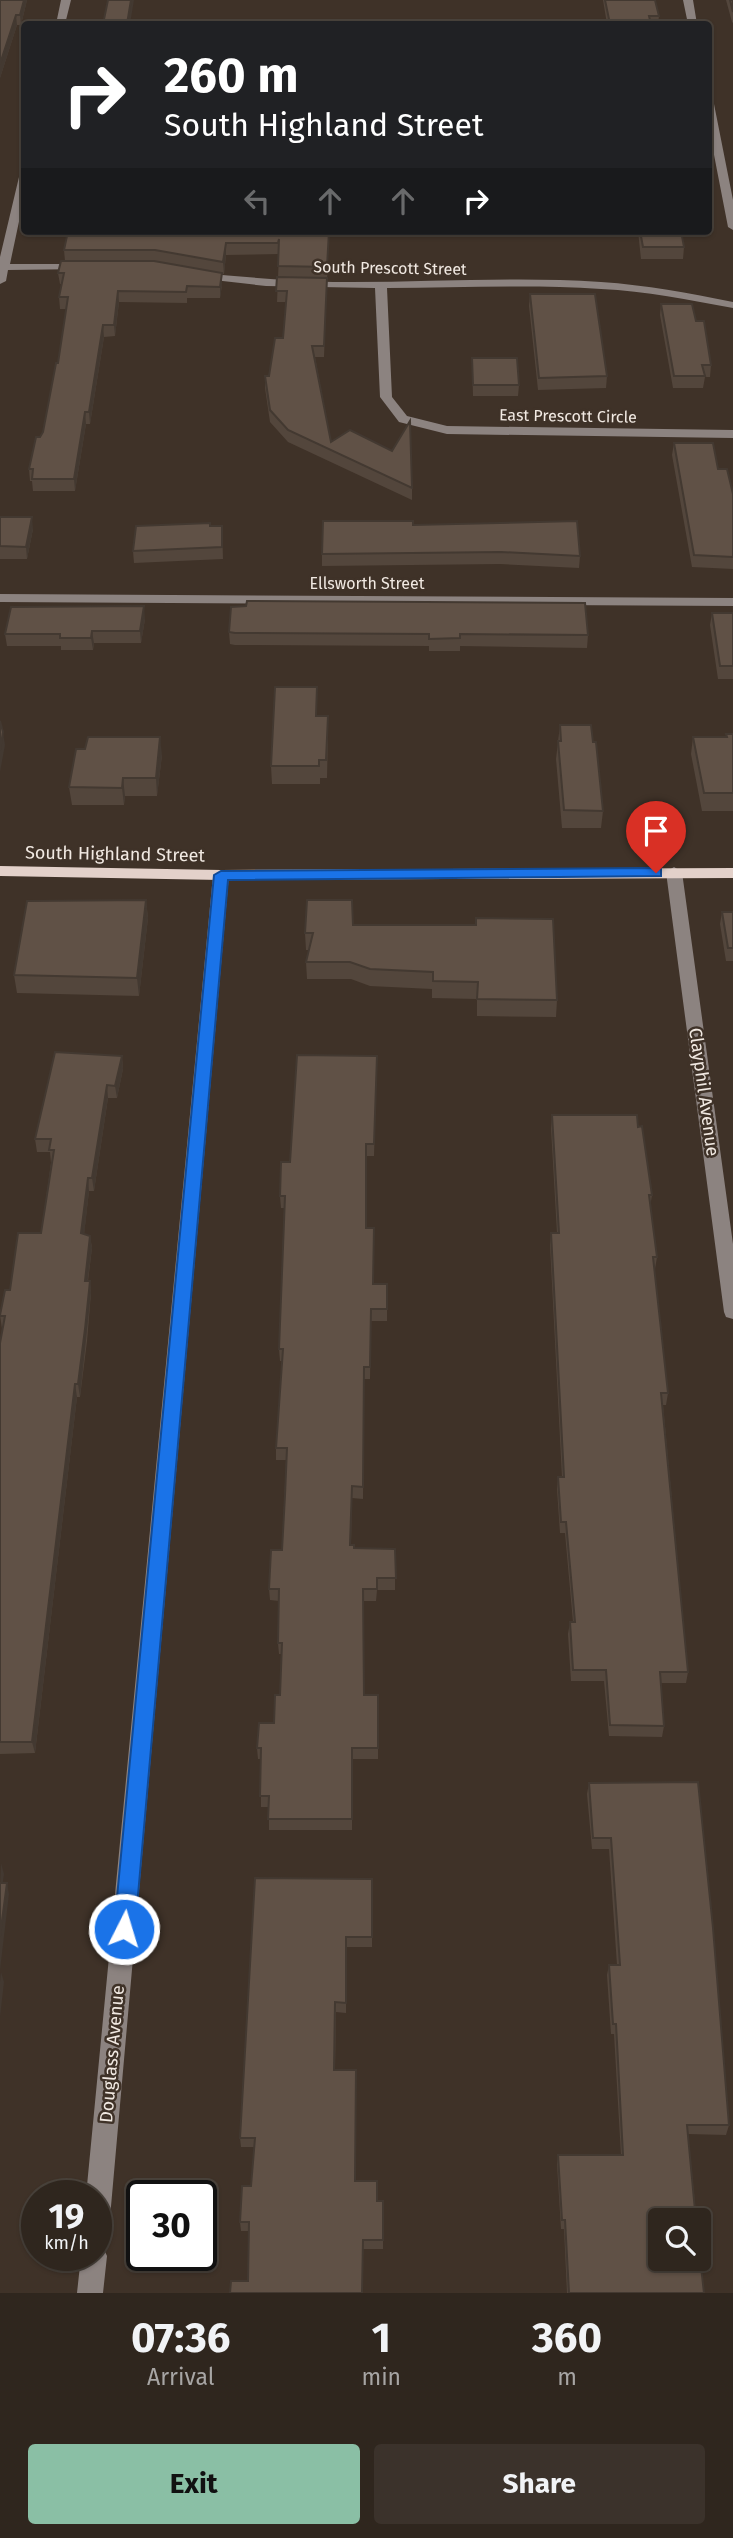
<!DOCTYPE html>
<style>
body{margin:0;font-family:"Fira Sans",sans-serif;background:#3b322b;color:#f1f3f6;height:100vh;display:flex;flex-direction:column;font-size:26px;white-space:nowrap}
*{box-sizing:border-box;margin:0}
p{font-size:23px;color:#a7a5a4}
.icon{flex:none;width:38px;height:38px;fill:none;stroke:currentColor;stroke-width:2;stroke-linecap:round;stroke-linejoin:round}
.map{position:relative;height:2293px;overflow:hidden}
.drawer{display:flex;flex-direction:column;background:#2f261e;flex:1}
.drawer>*{flex:none}
.hud{position:absolute;left:21px;top:21px;width:691px;height:214px;border-radius:7px;box-shadow:0 2px 5px #0004,0 0 0 2px #4a433c;background:#202124;color:#fff;overflow:hidden}
.controls{position:absolute;left:648px;top:2208px;display:grid;gap:14px}
.controls a{display:grid;place-items:center;width:63px;height:63px;border-radius:7px;background:#2f261e;box-shadow:0 2px 5px #0004,0 0 0 2px #4a433c;font-size:35px}
.speed{position:absolute;left:21px;top:2180px;display:flex;gap:14px;font-size:35px;font-weight:700;text-align:center}
.speed>*{display:grid;place-content:center;width:91px;height:91px;border-radius:50%;background:#2f261e;box-shadow:0 2px 5px #0004,0 0 0 2px #4a433c;line-height:1}
.speed small{font-size:18px;font-weight:400}
.speed .limit{border:4px solid #111;border-radius:10px;background:#fff;color:#111}
.pin{position:absolute;display:grid;place-items:center;width:60px;height:60px;color:#fff;margin:-72px -30px;border-radius:50% 50% 50% 0;rotate:-45deg;box-shadow:0 0 7px #0007}
.pin .icon{rotate:45deg}
.me{position:absolute;width:77px;margin:-38px;rotate:5deg;stroke-linejoin:round;filter:drop-shadow(0 0 5px #0008)}
.turn{display:flex;align-items:center;gap:24px;height:147px;padding:0 28px;font-size:32px}
.turn .icon{width:91px;height:91px;stroke-width:2.5}
.turn b{display:block;font-size:49px;line-height:60px}
.lanes{display:flex;align-items:center;height:66px;padding:0 28px;background:#0003;justify-content:center;gap:35px;direction:ltr}
.lanes .off{opacity:.35}
.eta{display:flex;justify-content:space-evenly;align-items:center;height:119px;text-align:center}
.eta b{font-size:42px;font-weight:700;line-height:49px}
.button{display:flex;gap:14px;margin-top:auto;padding:14px 28px}
.button a{flex:1;height:80px;border-radius:7px;background:#8abfa5;color:#111;font-size:28px;font-weight:700;line-height:80px;text-align:center}
.button a+a{background:#3b322b;color:#f1f3f6}
.map>svg:first-child{display:block}
.lines{fill:none;stroke-linecap:round;stroke-linejoin:round}
.minor{fill:#8c8380;fill-rule:evenodd}
.major{fill:#e3d1ca;fill-rule:evenodd}
.wall{fill:#53463c}
.shaded-wall{fill:#433931}
.building{fill:#605146;stroke:#433931;stroke-width:2}
.route{fill:#1a73e8;stroke:#114b97;stroke-width:2}
.labels{text-anchor:middle;dominant-baseline:central;stroke-width:5;stroke-linejoin:round;paint-order:stroke}
.far-street-label{font-size:16px;fill:#f1e9e2;stroke:#3f3228}
.street-label{font-size:18px;fill:#f1e9e2;stroke:#3f3228}
</style>
<div class="map">
<svg width="733" height="2293" viewBox="0 0 733 2293">
<rect width="100%" height="100%" fill="#3f3228"/>
<g class="lines">
<path class="minor" d="M61,0H71L65,24H56Z
M683,0H693L697,24H688Z
M709,101L714,104L733,200V230L728,227L709,129Z
M24,174V198L10,264H82L86,265V269L8,270L6,281L0,284V257L19,177Z
M200,273C244,277 289,281 333,282C423,283 512,276 601,282C646,285 689,293 733,302V308C689,300 646,291 601,289C530,284 458,288 387,288L392,397L407,416L447,426L733,430V438L447,434L399,422L380,397L375,288L266,286L196,278V274Z
M0,594L733,598V606L0,602Z
M674,867L682,872L733,1244V1319L726,1317L724,1312L666,872Z
M221,870L229,875L109,2229L105,2238L96,2242V2196H86L213,875Z
M96,2244L103,2247L107,2256L103,2293H77L81,2256H96Z"/>
<path class="major" d="M0,866L221,870L733,868V878L221,880L0,876Z"/>
</g>
<path class="wall" d="M0,0H27L21,25H17L0,78Z
M603,0H655L659,16L658,24H607Z
M726,0H733V23L732,22Z
M329,231L324,357H315L331,442L412,488V500L288,442L270,422L265,388V376H269L283,338L286,302H277L279,254L226,255L224,274L155,261L222,285L220,298H187V303L119,302L115,336L104,337L90,424H86L75,491H33L32,481H30L29,469L43,432L58,363L67,309H60L59,297L62,284H60L58,273L65,261L64,250Z
M638,231H686L685,237H682L684,247L683,259H641Z
M530,294L607,376L606,388L538,390L529,306Z
M661,304L696,321L711,365L710,377H705L703,388H673L660,315Z
M472,358L519,385L518,396H473Z
M674,443L718,469L733,494V569L692,567L672,455Z
M0,517L33,529L27,559H0Z
M413,525L580,556L579,568L500,564L322,566V554Z
M210,526H222L223,559L134,563L133,551Z
M231,607L588,635L587,648L460,646V651H429V646L235,645L230,644L229,632Z
M712,613H733V679H718L710,625Z
M145,619L141,643H94L93,650H61V646H7L5,634Z
M317,716L328,734L327,778H320V784H272L271,766Z
M560,725L593,742L603,811L601,828H562L556,759Z
M726,734H733V811H702L691,754L693,737H726Z
M85,749L162,755L157,796H125L124,805H72L69,787Z
M146,900L148,918L139,996L17,993L14,975Z
M722,912H733V961H726L720,924Z
M353,925L557,1000L556,1017L477,1016V999L432,998V989L370,986L351,979H307L306,962L309,950H306L305,933Z
M122,1056L123,1069L117,1098H108L94,1191H89L84,1234L90,1236L92,1248L88,1281H90L91,1293L87,1341L80,1397H77L35,1753L0,1754V1343L2,1329L0,1315L10,1290L41,1233L51,1163L50,1152H37L35,1139Z
M377,1056L374,1156H366V1228L374,1284H387V1321H371L370,1379H364L363,1499L352,1498L351,1545L354,1548L395,1549V1590H377L376,1601H363L364,1695H378V1759H352V1830H269V1807H261V1759H258L257,1748L274,1723L280,1695L281,1654H279L278,1643L279,1601L270,1600L269,1589L282,1550L286,1460H276V1448L282,1361H280L279,1349L284,1208H281L280,1196L290,1162Z
M552,1115L638,1127L652,1195L650,1207L657,1257L655,1269H654L668,1393L666,1405H663L688,1672L686,1683H661L664,1726L662,1737L609,1736L604,1681H571L568,1634L570,1622H573L565,1533H560L557,1489L558,1477H562L550,1245L551,1233H557L551,1128Z
M589,1783L729,2125L726,2135L688,2134L704,2293H567L564,2229H561L557,2164L558,2155H621L614,2034H611L607,1975L609,1965H617L609,1849H592L587,1794Z
M372,1879V1947H346V2013L336,2012L335,2070L355,2181L377,2201L383,2240V2249H363L248,2281L249,2231H241L240,2222L251,2186L254,2147H241L240,2138Z"/>
<path class="shaded-wall" d="M24,0H27L21,25L20,15Z
M131,0H134L130,24H127Z
M16,15L17,25L0,78V64Z
M226,243V255L224,274L223,262Z
M222,273V285L220,298V287Z
M118,291L119,302L115,336L114,325Z
M103,325L104,337L90,424L89,412Z
M85,412L86,424L75,491L74,479Z
M32,517L33,529L27,559L26,547Z
M144,606L145,619L141,643L140,631Z
M92,631L94,643L93,650L91,638Z
M3,732L5,745L0,772V750Z
M160,737L162,755L157,796L156,778Z
M123,778L125,796L124,805L122,788Z
M146,900L148,918L139,996L137,978Z
M122,1056L123,1069L117,1098L115,1086Z
M107,1085L108,1098L94,1191L92,1178Z
M88,1178L89,1191L83,1246L81,1233Z
M90,1236L92,1248L86,1293L85,1281Z
M90,1281L91,1293L80,1397L78,1384Z
M75,1384L77,1397L35,1753L32,1742Z
M1,1863L4,1874L1,1894L0,1888Z
M7,1883L9,1894L0,1970V1936Z
M1,1972L4,1982L0,2017V1982Z"/>
<path class="building" d="M0,0H24L20,15H16L0,64Z
M108,0H131L127,24H103Z
M605,0H655L659,16H649L651,24H610Z
M730,0H733V12Z
M68,231H329L327,267L278,266L279,239L278,243H226L223,262L155,250H64Z
M640,231H681L684,247H643Z
M61,261H154L222,273L220,287L187,286L186,292L118,291L114,325H103L89,412H85L74,479H32L33,469H29L36,437H40L43,432L56,363H58L68,297H59L64,273H58Z
M277,277L327,278L324,346H312L331,442L350,430L392,451L410,421L412,488L288,430L270,410L265,376H269L275,338H283L287,291H276Z
M530,294H595L607,376L539,378Z
M661,304H692L696,321H704L711,365H702L705,376H674Z
M472,358H517L519,385H473Z
M674,443H713L718,469H727L733,494V557L694,555Z
M0,517H32L26,547L0,546Z
M323,521H413V525L577,521L580,556L501,552L322,554Z
M210,523V526H222V547L133,551L136,526Z
M247,601L585,603L588,635L460,634V638L429,639V634L235,633L229,632L231,607L246,606Z
M144,606L140,631H92L91,638H60V634H5L11,607Z
M712,613H733V666H720Z
M275,687H317L316,716H328L326,760H319V766H271Z
M0,721L3,732L0,750Z
M560,725H591L593,742H596L603,811L564,810L558,741H561Z
M726,734H733V793H704L693,737H727Z
M88,737H160L156,778H123L122,788L69,787L76,749H85Z
M146,900L137,978L14,975L27,901Z
M307,900H352L353,925H476V918L553,919L557,1000L477,999L478,982L433,981V972L370,969L350,962H306L313,933H305Z
M722,912H733V948H728Z
M55,1052L122,1056L115,1086L107,1085L92,1178H88L81,1233L90,1236L85,1281H90L85,1329L78,1384H75L32,1742H0V1343L5,1316H0V1315L5,1290H10L18,1233H41L54,1150H49L51,1139H35Z
M297,1055L377,1056L374,1144H366V1228H374L373,1284H387V1309H371L370,1367H364L363,1487L352,1486L350,1545H354V1548L395,1549L396,1578H377V1589H363L364,1695H378V1748H352V1819H268L269,1796H260L261,1748H257L259,1723H274L275,1695H280L282,1643H278L279,1589H269L271,1550H282L285,1495L287,1448H276L283,1349H279L285,1196H280L281,1162H290Z
M552,1115H637L638,1127L642,1126L652,1195H649L657,1257H653L668,1393H661L688,1672H660L664,1726L610,1725L606,1670H573L570,1622H575L566,1522H561L558,1477H564L551,1233H559Z
M698,1782L713,1928L729,2125H687L696,2221H660V2259H698V2240L704,2293H569L565,2220H562L558,2155H623L616,2024H613L609,1965H620L611,1838H593L589,1783Z
M255,1878L372,1879V1937H346V2003L335,2002L334,2070H356L355,2181H377V2201H383V2240H363L362,2293H230L231,2281H248L249,2222H240L242,2186H251L255,2138H240Z
M0,1883H7L0,1936Z"/>
<path class="route" d="M656,868L661,869V876L228,880L135,1929L132,1937L124,1940L117,1937L114,1929L214,875L221,871Z"/>
<g class="labels">
<g class="far-street-label">
<text transform="translate(390 268) rotate(1)">South Prescott Street</text>
<text transform="translate(568 416) rotate(1)">East Prescott Circle</text>
<text x="367" y="583">Ellsworth Street</text>
</g>
<g class="street-label">
<text transform="translate(115 854) rotate(1)">South Highland Street</text>
<text transform="translate(704 1092) rotate(82)">Clayphil Avenue</text>
<text transform="translate(112 2054) rotate(-85)">Douglass Avenue</text>
</g>
</g>
</svg>
<div class="controls">
<a><svg class="icon" aria-label="search" viewBox="0 0 24 24"><circle cx="10" cy="10" r="6"/><path d="M15 15l6 6"/></svg></a>
</div>
<div class="speed"><div>19<small>km/h</small></div><div class="limit">30</div></div>
<div class="pin" style="left:656px;top:873px;background:#d93025"><svg class="icon" aria-label="arrive" viewBox="0 0 24 24"><path d="M6 21V4h12l-3 4 3 4H6"/></svg></div>
<svg class="me" style="left:124px;top:1929px" viewBox="-20 -20 40 40"><circle r="17" fill="#1a73e8" stroke="#fff" stroke-width="3"/><path d="M0-11L8 9 0 5-8 9z" fill="#fff"/></svg>
<div class="hud">
<div class="turn"><svg class="icon" aria-label="right" viewBox="0 0 24 24"><path d="M7 20v-9h11M14 6l5 5-5 5"/></svg><div><b>260 m</b>South Highland Street</div></div>
<div class="lanes"><svg class="icon off" aria-label="left" viewBox="0 0 24 24"><path d="M17 20v-9H6M10 6l-5 5 5 5"/></svg><svg class="icon off" aria-label="ahead" viewBox="0 0 24 24"><path d="M12 20V5M6 11l6-6 6 6"/></svg><svg class="icon off" aria-label="ahead" viewBox="0 0 24 24"><path d="M12 20V5M6 11l6-6 6 6"/></svg><svg class="icon" aria-label="right" viewBox="0 0 24 24"><path d="M7 20v-9h11M14 6l5 5-5 5"/></svg></div>
</div>
</div>
<section class="drawer">
<div class="eta">
<div><b>07:36</b><p>Arrival</p></div>
<div><b>1</b><p>min</p></div>
<div><b>360</b><p>m</p></div>
</div>
<div class="button"><a>Exit</a><a>Share</a></div>
</section>
